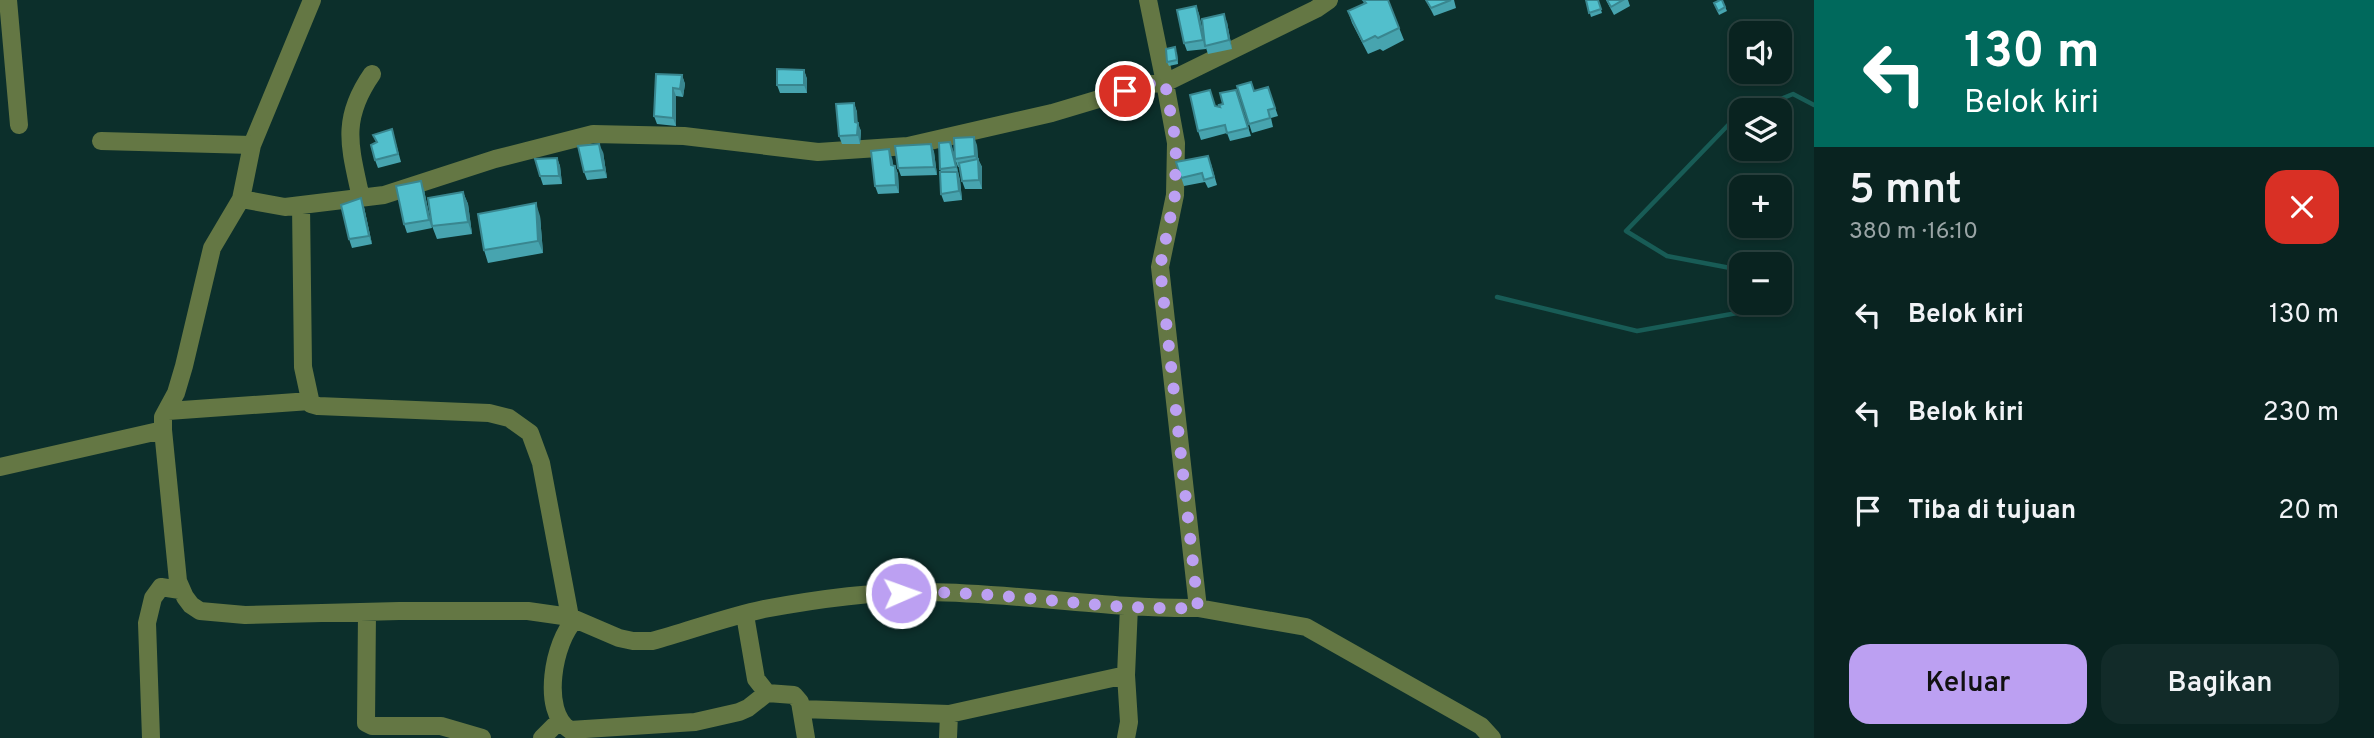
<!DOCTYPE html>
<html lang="id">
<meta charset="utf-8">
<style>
body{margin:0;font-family:Overpass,sans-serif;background:#122b29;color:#f1f3f6;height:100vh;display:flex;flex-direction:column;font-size:26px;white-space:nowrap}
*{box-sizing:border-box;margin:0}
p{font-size:23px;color:#99a4a5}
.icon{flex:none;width:38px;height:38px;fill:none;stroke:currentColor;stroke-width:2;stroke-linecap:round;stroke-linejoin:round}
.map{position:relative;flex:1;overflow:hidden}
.side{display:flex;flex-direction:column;background:#092320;width:560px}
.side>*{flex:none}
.hud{background:#00695c;color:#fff;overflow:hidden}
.fabs{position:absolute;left:1729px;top:21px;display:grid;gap:14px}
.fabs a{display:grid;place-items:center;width:63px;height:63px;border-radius:14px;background:#092320;box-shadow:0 4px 10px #0003,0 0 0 2px #29403e;font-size:35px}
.pin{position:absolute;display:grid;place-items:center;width:60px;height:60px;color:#fff;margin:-30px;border:4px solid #fff;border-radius:50%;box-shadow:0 2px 7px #0007}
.me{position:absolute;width:77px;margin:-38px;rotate:88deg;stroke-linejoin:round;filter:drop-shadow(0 0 5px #0008)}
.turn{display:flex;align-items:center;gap:24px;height:147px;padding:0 35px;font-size:32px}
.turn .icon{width:91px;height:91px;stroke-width:2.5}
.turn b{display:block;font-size:49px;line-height:60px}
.round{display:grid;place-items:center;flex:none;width:74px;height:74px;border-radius:21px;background:#122b29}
.head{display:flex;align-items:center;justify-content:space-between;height:119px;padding:0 35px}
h1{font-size:42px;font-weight:600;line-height:52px}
.primary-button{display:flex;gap:14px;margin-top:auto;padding:14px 35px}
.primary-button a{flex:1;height:80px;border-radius:21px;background:#bca0f2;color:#111;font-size:28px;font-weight:600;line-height:80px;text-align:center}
.primary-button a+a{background:#122b29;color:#f1f3f6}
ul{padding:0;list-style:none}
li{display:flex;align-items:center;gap:21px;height:98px;padding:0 35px}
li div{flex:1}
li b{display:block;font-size:26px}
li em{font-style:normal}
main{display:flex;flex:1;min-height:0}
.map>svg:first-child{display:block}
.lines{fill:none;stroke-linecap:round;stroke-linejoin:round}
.stream{stroke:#185c56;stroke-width:4.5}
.minor{stroke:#647744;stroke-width:18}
.wall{fill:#47a4af}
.shaded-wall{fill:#39868f}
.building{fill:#52bfcc;stroke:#39868f;stroke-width:2}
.route{stroke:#bca0f2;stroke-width:12;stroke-dasharray:0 21.6}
</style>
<main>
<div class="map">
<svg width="1814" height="738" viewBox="0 0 1814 738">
<rect width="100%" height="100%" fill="#0c2f2b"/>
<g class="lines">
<path class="stream" d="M1754,110L1793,94L1814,105
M1741,115L1735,118L1626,231L1667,256L1741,270
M1497,297L1637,331L1776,306L1775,303"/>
<path class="minor" d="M8,0L19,125
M1148,0L1165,83L1316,9L1329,0
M101,141L252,145
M361,198C350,147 340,120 372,74
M301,205L303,367L311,404L318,406L489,413L509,418L530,433L541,463L570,617
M168,411L310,401
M163,430L178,581L185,597L191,605L200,611L245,615L399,611H528L570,617L619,638L633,641H652C689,631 726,617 764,609C817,599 874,591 928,592C1018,593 1107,609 1198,608L1160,267L1175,195L1176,143L1165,83L1149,84L1052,113L908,146L818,152L684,136L593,134L495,159L384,195L285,207L241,199
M0,467L163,430V417L176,393L184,366L212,248L241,199L252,145L312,0
M1198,608L1306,627L1460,714L1481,726L1492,738
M367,612L366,723L372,726H441L482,738
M745,615L756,679L767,693L794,695L800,702L806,738
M575,620C554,640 540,712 570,730L695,722L739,712L748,708L767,693
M801,709L949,714L1126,675
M151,738L147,623L153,598L161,587L180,590
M542,738L560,720
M948,738L949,714
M1126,738L1129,722L1126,675L1129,606"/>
</g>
<path class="wall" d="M1363,0H1388L1404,40L1383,51L1380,49L1368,54L1352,23L1348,11L1364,4Z
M1426,0H1454L1456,8L1434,16Z
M1586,0H1598L1602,13L1591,17Z
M1606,0H1628L1630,6L1614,15Z
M1722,0L1727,11L1719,15L1714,3Z
M1196,6L1199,14L1205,40L1227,22L1232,49L1208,54L1206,48V49L1187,51L1184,43Z
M1177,52L1178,64L1169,66L1167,62Z
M804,70L807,79V93H780L777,85Z
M682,75L685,84L683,97L676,96V126L657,124L654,116Z
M1237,86L1254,91L1268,87L1278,116L1271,118L1273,127L1252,133Z
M1236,90L1251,136L1230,141L1227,133L1201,140L1198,131L1216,106L1220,107Z
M854,103L857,112V123L861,131L860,144H842L839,136Z
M392,129L401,162L378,168L375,160L376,142L373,135Z
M931,144L934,152L937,175L901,176L898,168Z
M977,145L978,159L982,167V189H965L962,181L960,167H958L955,159Z
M953,150L960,180L962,200L944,202L941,194V172L940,169Z
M603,152L607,178L587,180L584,172Z
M557,158L560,166L562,184L543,185L540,176Z
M892,158L893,165L895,166L898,174L899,193L878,194L875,186Z
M1176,162L1211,164L1217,185L1208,188L1205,182L1184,186Z
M424,190L432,228L407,233L404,224Z
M463,192L468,204L472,234L437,239L432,226Z
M364,207L372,244L352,248L349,239Z
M540,216L543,253L488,263L484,250Z"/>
<path class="shaded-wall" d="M1196,6L1199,14L1206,49L1203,40Z
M1224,14L1227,22L1232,49L1229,40Z
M804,70L807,79V93L804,85Z
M682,75L685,84L683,97L680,89Z
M673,88L676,96V126L673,118Z
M854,103L857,112L858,125V123L861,131L860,144L855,122Z
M974,137L977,145L978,164L975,156Z
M950,142L953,150L959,176L956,167Z
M599,144L603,152L607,178L604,170Z
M931,144L934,152L937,175L934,167Z
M889,149L892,158L894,173L891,165Z
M557,158L560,166L562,184L559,176Z
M978,159L982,167V189L979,180Z
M895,166L898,174L899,193L896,185Z
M957,172L960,180L962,200L959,191Z
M421,181L424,190L432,228L429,220Z
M463,192L468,204L472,234L468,222Z
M361,198L364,207L372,244L369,236Z
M536,203L540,216L543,253L538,241Z"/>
<path class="building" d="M1363,0H1388L1399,28L1378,38L1375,36L1363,42L1348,11L1366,3Z
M1426,0H1451L1431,8Z
M1586,0H1598L1601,9L1589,13Z
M1607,0H1623L1611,7Z
M1720,0H1722L1725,7L1718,11L1714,3Z
M1196,6L1203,40L1184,43L1177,10Z
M1224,14L1229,40L1205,46L1202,19Z
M1175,47L1177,60L1167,62L1166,49Z
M777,69L804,70V85H777Z
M656,74L682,75L680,89L673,88V118L654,116Z
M1251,82L1254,91L1268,87L1275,108L1268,110L1270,118L1249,124L1237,86Z
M1210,90L1215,106L1220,107L1219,105L1223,104L1220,93L1236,90L1248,128L1227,133L1225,125L1198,131L1190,95Z
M854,103L855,122L858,123L857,135L839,136L836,104Z
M392,129L398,154L375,160L371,145L377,142L373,135Z
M974,137L975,156L955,159L954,138Z
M950,142L956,167L940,169L939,143Z
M599,144L604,170L584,172L578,146Z
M931,144L934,167L898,168L895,146Z
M889,149L891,165L895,166L896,185L875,186L871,151Z
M1208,156L1214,177L1204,180L1202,173L1181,178L1176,162Z
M557,158L559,176H540L535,159Z
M978,159L979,180L962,181L959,163Z
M940,172H957L959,191L941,194Z
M421,181L429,220L404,224L396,186Z
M463,192L468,222L432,226L428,198Z
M361,198L369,236L349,239L341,205Z
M536,203L538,241L484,250L478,214Z"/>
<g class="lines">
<path class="route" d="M901,593C961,590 1020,598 1079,603C1118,607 1159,609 1198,608L1160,267L1175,195L1176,143L1165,83L1149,84L1125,91"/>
</g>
</svg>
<div class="fabs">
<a><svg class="icon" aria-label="sound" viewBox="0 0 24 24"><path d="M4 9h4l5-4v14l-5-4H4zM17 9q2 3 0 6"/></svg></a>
<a><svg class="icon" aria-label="layers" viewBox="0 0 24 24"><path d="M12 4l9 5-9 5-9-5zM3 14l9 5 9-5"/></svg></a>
<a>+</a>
<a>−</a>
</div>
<div class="pin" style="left:1125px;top:91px;background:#d93025"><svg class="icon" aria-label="arrive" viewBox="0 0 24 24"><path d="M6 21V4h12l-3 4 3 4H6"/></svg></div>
<svg class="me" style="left:901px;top:593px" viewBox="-20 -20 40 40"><circle r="17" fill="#bca0f2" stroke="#fff" stroke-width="3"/><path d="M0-11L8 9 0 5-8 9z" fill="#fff"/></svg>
</div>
<section class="side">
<div class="hud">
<div class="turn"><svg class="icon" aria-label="left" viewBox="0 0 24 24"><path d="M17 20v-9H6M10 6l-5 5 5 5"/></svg><div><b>130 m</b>Belok kiri</div></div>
</div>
<div class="head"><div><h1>5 mnt</h1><p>380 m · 16:10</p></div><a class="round" style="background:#d93025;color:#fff"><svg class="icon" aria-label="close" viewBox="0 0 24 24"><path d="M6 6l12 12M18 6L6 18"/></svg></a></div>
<ul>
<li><svg class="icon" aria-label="left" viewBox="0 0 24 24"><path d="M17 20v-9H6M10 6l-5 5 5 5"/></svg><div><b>Belok kiri</b></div><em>130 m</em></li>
<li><svg class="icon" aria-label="left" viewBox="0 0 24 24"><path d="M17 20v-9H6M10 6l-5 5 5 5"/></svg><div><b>Belok kiri</b></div><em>230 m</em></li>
<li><svg class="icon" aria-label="arrive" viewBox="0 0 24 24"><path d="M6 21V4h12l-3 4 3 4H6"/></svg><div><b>Tiba di tujuan</b></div><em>20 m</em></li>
</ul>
<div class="primary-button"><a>Keluar</a><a>Bagikan</a></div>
</section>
</main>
